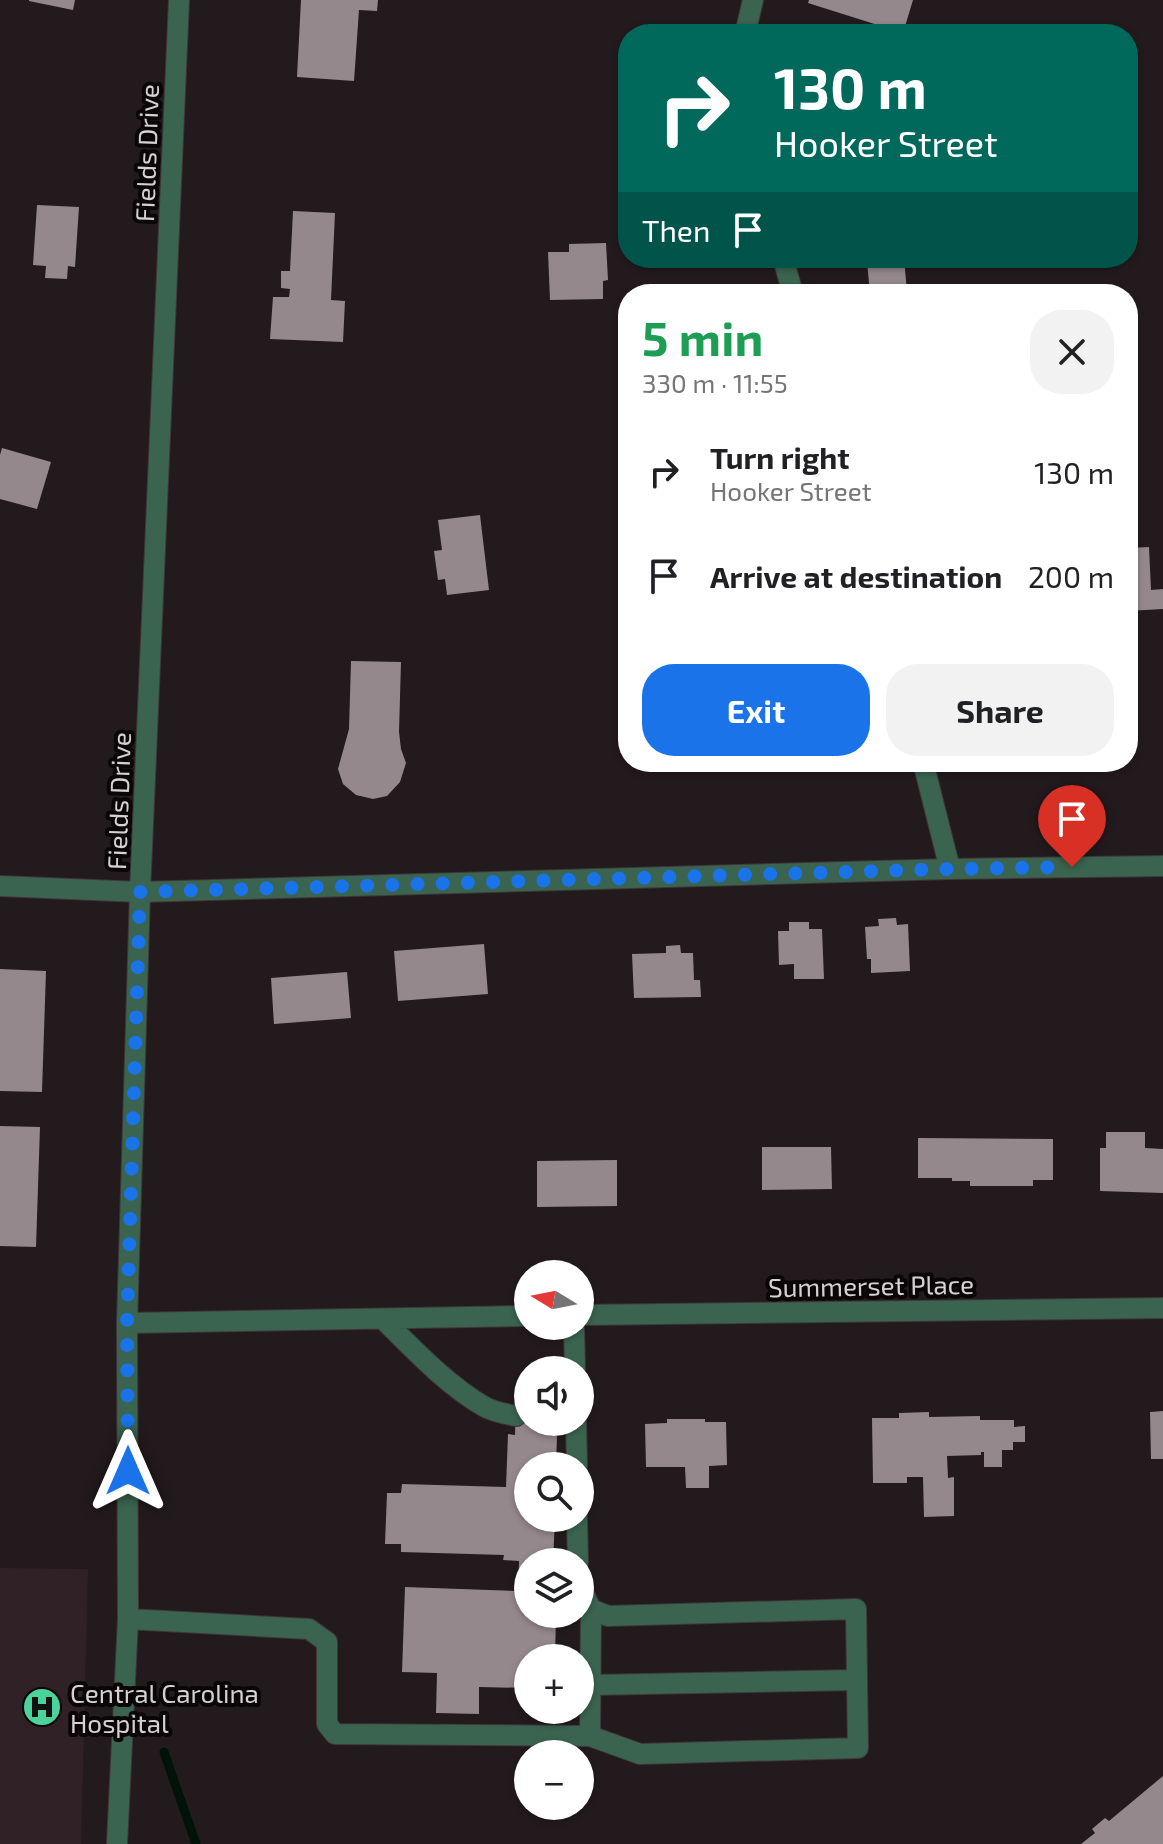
<!DOCTYPE html>
<meta charset="utf-8">
<style>
body{margin:0;font-family:"Exo 2",sans-serif;background:#f2f2f2;color:#202124;height:100vh;display:flex;flex-direction:column;font-size:30px;white-space:nowrap}
*{box-sizing:border-box;margin:0}
p{font-size:26px;color:#757577}
.icon{flex:none;width:44px;height:44px;fill:none;stroke:currentColor;stroke-width:2;stroke-linecap:round;stroke-linejoin:round}
.map{position:relative;flex:1;overflow:hidden}
.side{position:absolute;left:618px;top:284px;width:520px;height:488px;display:flex;flex-direction:column;background:#fff;border-radius:32px;box-shadow:0 2px 6px #0004}
.side>*{flex:none}
.hud{position:absolute;left:618px;top:24px;width:520px;height:244px;border-radius:32px;box-shadow:0 2px 6px #0004;background:#00695c;color:#fff;overflow:hidden}
.needle{width:52px;rotate:280deg}
.fabs{position:absolute;left:514px;top:1260px;display:grid;gap:16px}
.fabs a{display:grid;place-items:center;width:80px;height:80px;border-radius:50%;background:#fff;box-shadow:0 2px 6px #0004;font-size:40px}
.pin{position:absolute;display:grid;place-items:center;width:68px;height:68px;color:#fff;margin:-82px -34px;border-radius:50% 50% 50% 0;rotate:-45deg;box-shadow:0 0 8px #0007}
.pin .icon{rotate:45deg}
.me{position:absolute;width:88px;margin:-44px;rotate:0deg;stroke-linejoin:round;filter:drop-shadow(0 0 6px #0008)}
.turn{display:flex;align-items:center;gap:28px;height:168px;padding:0 24px;font-size:36px}
.turn .icon{width:104px;height:104px;stroke-width:2.5}
.turn b{display:block;font-size:56px;line-height:68px}
.then{display:flex;align-items:center;height:76px;padding:0 24px;background:#0003;gap:16px;font-size:30px}
.round{display:grid;place-items:center;flex:none;width:84px;height:84px;border-radius:32px;background:#f2f2f2}
.head{display:flex;align-items:center;justify-content:space-between;height:136px;padding:0 24px}
h1{font-size:48px;font-weight:700;line-height:60px;color:#1e9e55}
.button{display:flex;gap:16px;margin-top:auto;padding:16px 24px}
.button a{flex:1;height:92px;border-radius:32px;background:#1a73e8;color:#fff;font-size:32px;font-weight:700;line-height:92px;text-align:center}
.button a+a{background:#f2f2f2;color:#202124}
ul{padding:0;list-style:none}
li{display:flex;align-items:center;gap:24px;height:104px;padding:0 24px}
li div{flex:1}
li b{display:block;font-size:30px}
li em{font-style:normal}
.map>svg:first-child{display:block}
.built{fill:#302127}
.lines{fill:none;stroke-linecap:round;stroke-linejoin:round}
.stream{stroke:#001308;stroke-width:9}
.building{fill:#94888d}
.minor-casing{stroke:#40373a;stroke-width:22}
.minor{stroke:#3a6450;stroke-width:20}
.route{stroke:#1a73e8;stroke-width:14;stroke-dasharray:0 25.2}
.labels{text-anchor:middle;dominant-baseline:central;stroke-width:8;stroke-linejoin:round;paint-order:stroke}
.street-label{font-size:26px;fill:#d7d0d2;stroke:#0a0607}
.poi-label{font-size:26px;fill:#d7d0d2;stroke:#0a0607;text-anchor:start}
</style>
<div class="map">
<svg width="1163" height="1844" viewBox="0 0 1163 1844">
<rect width="100%" height="100%" fill="#231a1d"/>
<path class="built" d="M0,1568L88,1569L81,1844H0Z"/>
<g class="lines">
<path class="stream" d="M164,1752L196,1844"/>
</g>
<path class="building" d="M29,0H75L73,10L29,1Z
M301,0H378L377,11L359,10L354,81L297,77Z
M809,0H913L903,33L808,3Z
M37,205L79,207L75,267L68,266L67,279L45,278L46,266L33,265Z
M293,211L335,213L331,300L345,301L343,342L270,339L273,297H289L290,289L281,288V271H290Z
M606,243L608,280L603,281V299L550,300L548,252H569V244Z
M854,258H904L907,292L870,294L867,261L855,262Z
M2,448L51,462L37,509L0,499V455Z
M480,515L489,590L447,595L445,579L438,580L434,551L442,550L438,520Z
M1149,547L1151,590L1163,589V609L1128,611V548Z
M351,661L401,662L399,732L401,749L406,763L400,782L387,796L373,799L356,795L343,784L338,769L349,729Z
M896,918L897,925L908,924L910,971L871,973V959H867L865,927L879,926L878,919Z
M789,922H809V929H822L824,979H794V964L779,965L778,931H789Z
M484,944L488,994L398,1001L394,951Z
M680,945L681,953H693L694,980H700L701,997L634,998L632,954L666,953V946Z
M0,969L46,971L42,1092L0,1091Z
M347,972L351,1018L274,1024L271,978Z
M0,1126L40,1127L36,1247L0,1246Z
M1106,1132H1145V1148L1163,1149V1193L1100,1191V1148H1106Z
M918,1138L1053,1139V1180H1033V1186H970V1181H952V1178H918Z
M762,1147H831L832,1189L762,1190Z
M617,1160V1206L537,1207V1161Z
M516,1402L528,1403V1422H551L550,1436H557L556,1466H528V1518H555L553,1562H528V1614H556L555,1658H528V1688L479,1687V1714L436,1713L437,1673L402,1672L405,1587L518,1591L519,1561L503,1560L504,1555L401,1552V1544H385L387,1493H401L402,1484L506,1487L508,1434L515,1435Z
M1163,1411V1459H1151L1150,1412Z
M929,1412V1417L980,1416V1420H1014V1427L1025,1426V1442H1013V1450H1002V1467H984V1452H981V1455L947,1456L948,1478L954,1477V1516L924,1517L923,1477H907V1483H873L872,1418H899V1413Z
M667,1419H705V1422H726L727,1465L709,1466V1488H686L685,1467H646L645,1424L667,1423Z
M1163,1776V1844H1081L1095,1833L1092,1829L1105,1818L1109,1821Z"/>
<g class="lines">
<g class="minor-casing">
<path id="minor" d="M745,34L753,0
M783,258L793,294
M923,762L950,869
M0,886L140,892L950,869L1163,866
M580,1315L1163,1308
M383,1319C413,1349 448,1386 485,1407C494,1412 506,1414 516,1416
M127,1323L528,1316
M574,1326L575,1370
M576,1422L577,1466
M577,1518L578,1562
M580,1586L591,1609L590,1736
M128,1619L309,1629L327,1642V1724L335,1734L590,1736L640,1754L858,1748L856,1609L608,1616L591,1609
M590,1685L857,1680
M117,1844L128,1619L127,1323L140,892L179,0"/>
</g>
<use href="#minor" class="minor"/>
</g>
<g class="lines">
<path class="route" d="M128,1471L127,1323L140,892L950,869L1072,867"/>
</g>
<defs>
<g id="hospital-disc" transform="scale(2)"><circle r="9.5" fill="#4ad49c" stroke="#0a0607"/><path d="M-5-5h3v3.5h4V-5h3V5h-3V1.5h-4V5h-3Z" fill="#111"/></g>
</defs>
<g fill-rule="evenodd">
<use href="#hospital-disc" x="42" y="1707"/>
</g>
<g class="labels">
<g class="street-label">
<text transform="translate(146 153) rotate(-88)">Fields Drive</text>
<text transform="translate(118 801) rotate(-88)">Fields Drive</text>
<text transform="translate(871 1285) rotate(-1)">Summerset Place</text>
</g>
<g class="poi-label">
<text x="70" y="1692">Central Carolina<tspan x="70" dy="30">Hospital</tspan></text>
</g>
</g>
</svg>
<div class="fabs">
<a><svg class="needle" viewBox="-14 -14 28 28"><path d="M0-13l5 13h-10z" fill="#e53935"/><path d="M0 13l5-13h-10z" fill="#757577"/></svg></a>
<a><svg class="icon" aria-label="sound" viewBox="0 0 24 24"><path d="M4 9h4l5-4v14l-5-4H4zM17 9q2 3 0 6"/></svg></a>
<a><svg class="icon" aria-label="search" viewBox="0 0 24 24"><circle cx="10" cy="10" r="6"/><path d="M15 15l6 6"/></svg></a>
<a><svg class="icon" aria-label="layers" viewBox="0 0 24 24"><path d="M12 4l9 5-9 5-9-5zM3 14l9 5 9-5"/></svg></a>
<a>+</a>
<a>−</a>
</div>
<div class="pin" style="left:1072px;top:867px;background:#d93025"><svg class="icon" aria-label="arrive" viewBox="0 0 24 24"><path d="M6 21V4h12l-3 4 3 4H6"/></svg></div>
<svg class="me" style="left:128px;top:1471px" viewBox="-20 -20 40 40"><path d="M0-17L14 15 0 8-14 15z" fill="#1a73e8" stroke="#fff" stroke-width="4"/></svg>
<div class="hud">
<div class="turn"><svg class="icon" aria-label="right" viewBox="0 0 24 24"><path d="M7 20v-9h11M14 6l5 5-5 5"/></svg><div><b>130 m</b>Hooker Street</div></div>
<div class="then">Then<svg class="icon" aria-label="arrive" viewBox="0 0 24 24"><path d="M6 21V4h12l-3 4 3 4H6"/></svg></div>
</div>
<section class="side">
<div class="head"><div><h1>5 min</h1><p>330 m · 11:55</p></div><a class="round"><svg class="icon" aria-label="close" viewBox="0 0 24 24"><path d="M6 6l12 12M18 6L6 18"/></svg></a></div>
<ul>
<li><svg class="icon" aria-label="right" viewBox="0 0 24 24"><path d="M7 20v-9h11M14 6l5 5-5 5"/></svg><div><b>Turn right</b><p>Hooker Street</p></div><em>130 m</em></li>
<li><svg class="icon" aria-label="arrive" viewBox="0 0 24 24"><path d="M6 21V4h12l-3 4 3 4H6"/></svg><div><b>Arrive at destination</b></div><em>200 m</em></li>
</ul>
<div class="button"><a>Exit</a><a>Share</a></div>
</section>
</div>
